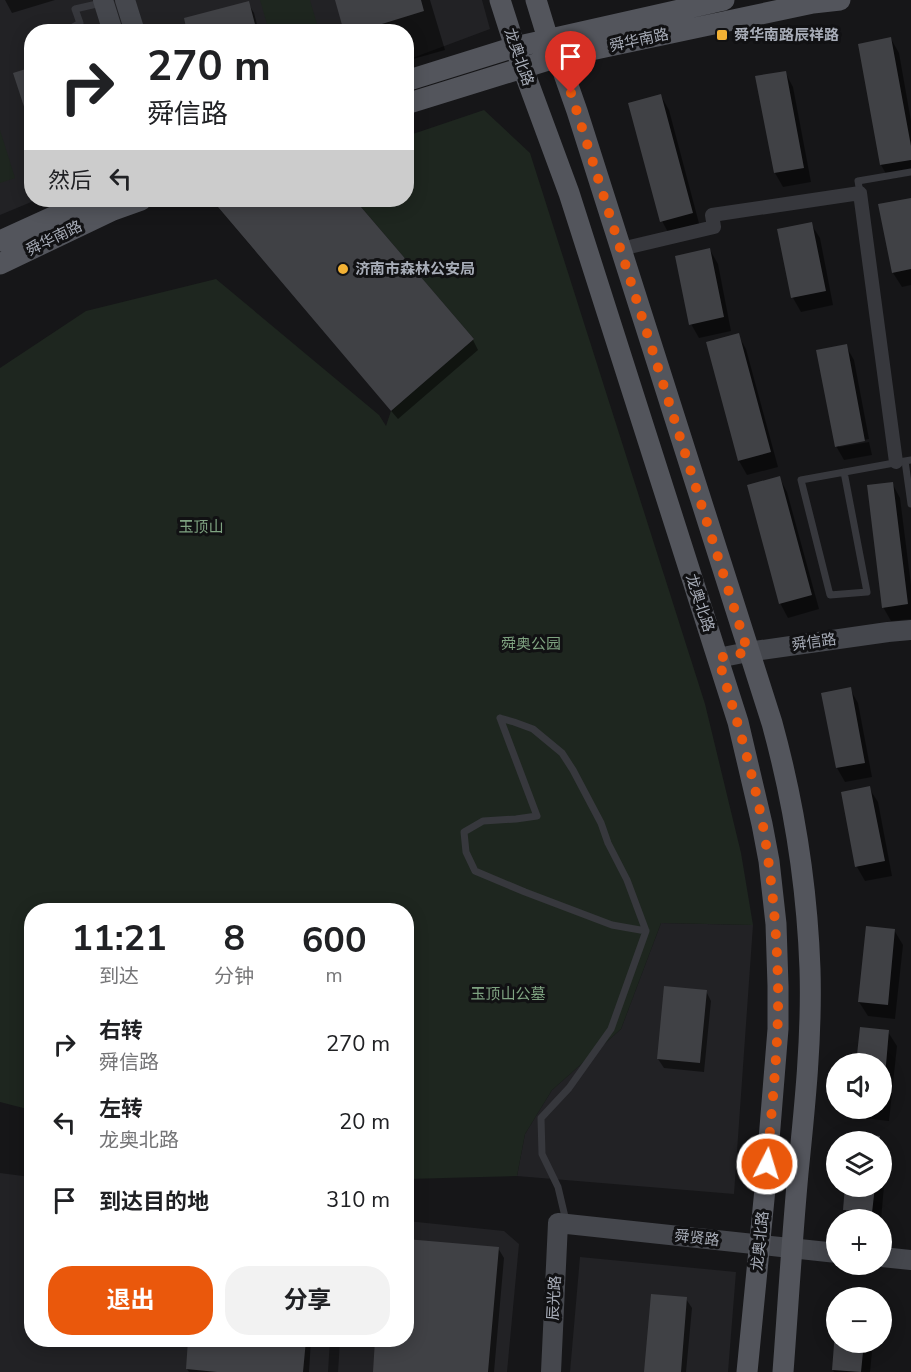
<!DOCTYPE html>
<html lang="zh">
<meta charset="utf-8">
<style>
body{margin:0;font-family:"Nunito Sans","Noto Sans SC",sans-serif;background:#f2f2f2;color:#202124;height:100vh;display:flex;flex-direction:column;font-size:22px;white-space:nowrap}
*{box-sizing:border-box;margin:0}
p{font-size:20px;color:#757577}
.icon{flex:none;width:33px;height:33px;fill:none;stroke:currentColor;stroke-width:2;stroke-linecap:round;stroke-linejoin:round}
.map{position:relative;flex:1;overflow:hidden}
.side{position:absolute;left:24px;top:903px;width:390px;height:444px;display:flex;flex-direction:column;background:#fff;border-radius:24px;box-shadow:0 3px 15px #0003}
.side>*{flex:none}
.banner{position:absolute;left:24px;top:24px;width:390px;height:183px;border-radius:24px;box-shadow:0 3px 15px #0003;background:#fff;color:#202124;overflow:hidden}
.tools{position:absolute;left:826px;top:1053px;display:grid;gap:12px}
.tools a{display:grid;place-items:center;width:66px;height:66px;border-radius:50%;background:#fff;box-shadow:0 3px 15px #0003;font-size:30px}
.pin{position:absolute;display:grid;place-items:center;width:51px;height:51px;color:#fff;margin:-62px -26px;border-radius:50% 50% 50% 0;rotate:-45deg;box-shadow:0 0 6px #0007}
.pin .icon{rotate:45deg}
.me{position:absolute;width:66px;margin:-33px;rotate:5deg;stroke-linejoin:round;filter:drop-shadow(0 0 4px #0008)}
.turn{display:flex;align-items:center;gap:21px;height:126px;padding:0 24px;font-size:27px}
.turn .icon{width:78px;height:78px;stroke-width:2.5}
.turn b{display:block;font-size:42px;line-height:51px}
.then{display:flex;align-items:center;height:57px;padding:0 24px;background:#0003;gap:12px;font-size:22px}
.eta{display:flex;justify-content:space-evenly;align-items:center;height:102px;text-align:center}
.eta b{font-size:36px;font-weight:700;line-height:42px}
.action{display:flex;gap:12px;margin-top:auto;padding:12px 24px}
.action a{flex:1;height:69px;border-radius:24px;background:#ea580c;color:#fff;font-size:24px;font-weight:700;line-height:69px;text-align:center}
.action a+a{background:#f2f2f2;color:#202124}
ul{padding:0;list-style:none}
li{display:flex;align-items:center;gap:18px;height:78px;padding:0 24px}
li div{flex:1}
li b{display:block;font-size:22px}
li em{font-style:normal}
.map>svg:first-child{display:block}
.built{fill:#222225}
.green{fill:#1e261f}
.shadow{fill:#0007}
.building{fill:#404145}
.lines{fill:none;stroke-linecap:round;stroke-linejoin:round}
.lane{stroke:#37383d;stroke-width:7}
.street{stroke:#37383d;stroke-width:14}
.secondary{stroke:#45474d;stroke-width:20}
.primary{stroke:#53555c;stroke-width:21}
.route{stroke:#ea580c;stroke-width:10;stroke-dasharray:0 18}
.poi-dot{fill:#f2b134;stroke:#111113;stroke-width:2}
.labels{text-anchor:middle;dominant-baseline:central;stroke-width:6;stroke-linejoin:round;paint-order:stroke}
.poi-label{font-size:15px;font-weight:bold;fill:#a8adb8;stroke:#111113;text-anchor:start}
.street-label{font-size:15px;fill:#a8adb8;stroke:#111113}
.park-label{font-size:15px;fill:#7fa381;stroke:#111113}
</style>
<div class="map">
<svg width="911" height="1372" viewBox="0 0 911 1372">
<rect width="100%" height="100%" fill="#161618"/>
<path class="built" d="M0,0H482L490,29L407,60L406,32H32V200H36L0,215Z
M661,923L753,925L734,1194L517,1176L525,1134L552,1090L621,1029Z
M0,1173L31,1177L32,1340H330L328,1372H0Z
M407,1221L504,1231L519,1244L507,1372H338L340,1340H406Z
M580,1257L736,1272L728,1372H570Z"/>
<path class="green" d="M260,0H310L319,31H269Z
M484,110L530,153L705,704L741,853L753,925L661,923L621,1029L552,1090L525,1134L517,1176L407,1179L406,910H32L31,1110L0,1102V368L86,311L216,279L379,415L386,426L391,411L474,339L355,200H406L407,136Z
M0,130L15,178L0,183Z"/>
<path class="shadow" d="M5,0H55L12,13Z
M336,0H430L445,50L406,61V32H346Z
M248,3L254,13L259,32H189Z
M891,39L899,53L911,121V175L889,179L881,165Z
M785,72L793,87L811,182L783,187L775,173L757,78Z
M661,96L669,110L700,227L670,236L662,221Z
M911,199V285L902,287L893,273Z
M213,200H353L473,340L478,350L398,419L217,206Z
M811,224L820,238L833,305L801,312L793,298Z
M710,250L718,264L731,331L699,338L691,324Z
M738,335L746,349L778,467L747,475L739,461L708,343Z
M846,346L854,360L869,439L839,444V447L869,442L872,455L844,460L836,446Z
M779,477L787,492L819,609L788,618L780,603Z
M892,483L900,498L911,585V619L891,621L883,607Z
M850,689L858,703L872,777L845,782L837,768Z
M869,788L878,802L892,876L865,881L857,867Z
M894,930L903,945L895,1019L868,1016L859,1002Z
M706,991L711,1001L704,1072L664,1068L658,1059Z
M888,1032L897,1046L889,1121L862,1118L856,1108H882V1064Z
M882,1143L887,1152L881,1220H850L844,1210L847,1186H882Z
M498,1248L504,1258L494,1372H374L377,1340H406Z
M686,1299L692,1308L686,1372H645Z
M837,1331V1342H873L870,1372H834L833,1370Z
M190,1340H311L309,1372H189L187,1369Z"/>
<path class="building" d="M335,0H421L424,11L356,32H344Z
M249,1L257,32H187L184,18Z
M891,37L911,146V160L880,165L858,44Z
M32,67V128H31L13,73Z
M786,71L804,168L774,173L755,76Z
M661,94L693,213L660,222L628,103Z
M911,198V269L892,273L878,204Z
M212,200H355L474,339L391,411Z
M812,222L826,291L791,298L777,229Z
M710,248L724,317L689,325L675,256Z
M739,333L771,452L738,461L706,342Z
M847,344L865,441L835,447L816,350Z
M780,476L812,595L779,604L747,485Z
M893,482L908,604L882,608L867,485Z
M851,687L865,763L836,768L821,693Z
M870,786L885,861L855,867L841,792Z
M866,926L895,929L888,1005L858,1002Z
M664,986L707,990L700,1063L657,1059Z
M860,1027L889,1030L884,1088H882V1064H856Z
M850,1133L880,1136V1142H850Z
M845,1186H875L872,1213L843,1210Z
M406,1239L499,1247L488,1372H373L375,1340H406Z
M839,1293L863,1296V1298H839Z
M651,1294L687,1297L681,1372H644Z
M835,1332H837V1342H864L861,1372L832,1370Z
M188,1340H306L303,1372H217L186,1369Z"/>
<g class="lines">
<path class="lane" d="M73,27L80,23L75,9L101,3
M860,193L858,181L911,172
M844,472L867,592L830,595L801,480L905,461
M911,504L905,461L911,460
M500,718L514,722L533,729L562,753L573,770L601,823L608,843L627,880L646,931L611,1029L569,1088L541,1118L542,1154L558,1187L566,1221
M500,718L537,816L516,819L483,821L464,832L466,852L475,871L525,892L612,925L646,931"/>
<path class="street" d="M621,249L714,227L712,215L860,193L896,462"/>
<path class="secondary" d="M103,0L113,32
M125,0L135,32
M718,658L748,652L888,632L911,630
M882,1257L911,1260
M551,1372L558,1223L837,1253"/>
<path class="primary" d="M500,0L515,47L569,193L738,722L762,824L769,861L776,924L778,986V1029L765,1189L747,1372
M536,0L548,39L558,57L577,111L772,723C794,803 807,886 810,969C812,1037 805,1105 798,1173C792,1239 788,1306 783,1372
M406,81L515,47L724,0
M406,104L558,57L813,3L840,0
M0,241L90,200
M0,264L113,210L141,200"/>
</g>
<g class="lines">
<path class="route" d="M571,93L748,652L718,658C735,714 752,769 763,826C772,879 777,932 778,986C779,1045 772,1105 767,1164"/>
</g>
<g class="poi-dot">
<rect x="716" y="29" width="12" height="12" rx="3"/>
<circle cx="343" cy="269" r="6"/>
</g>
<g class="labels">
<g class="poi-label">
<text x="734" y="35">舜华南路辰祥路</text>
<text x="355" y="269">济南市森林公安局</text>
</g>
<g class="street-label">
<text transform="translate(639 40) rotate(-12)">舜华南路</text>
<text transform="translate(519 57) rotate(71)">龙奥北路</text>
<text transform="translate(54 238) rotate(-26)">舜华南路</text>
<text transform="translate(700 603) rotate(72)">龙奥北路</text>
<text transform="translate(814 642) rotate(-8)">舜信路</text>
<text transform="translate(697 1238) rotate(6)">舜贤路</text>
<text transform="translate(760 1241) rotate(-84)">龙奥北路</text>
<text transform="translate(554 1298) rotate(-87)">辰光路</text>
</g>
<g class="park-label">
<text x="201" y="527">玉顶山</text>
<text x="531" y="644">舜奥公园</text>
<text x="508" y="994">玉顶山公墓</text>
</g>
</g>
</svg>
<div class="tools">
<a><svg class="icon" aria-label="sound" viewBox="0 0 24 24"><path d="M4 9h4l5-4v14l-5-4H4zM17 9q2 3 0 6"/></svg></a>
<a><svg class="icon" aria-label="layers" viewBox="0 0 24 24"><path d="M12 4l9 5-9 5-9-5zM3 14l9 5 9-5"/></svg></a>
<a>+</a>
<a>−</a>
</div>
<div class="pin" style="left:571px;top:93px;background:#d93025"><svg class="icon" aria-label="arrive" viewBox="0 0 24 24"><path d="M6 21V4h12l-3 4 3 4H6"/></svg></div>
<svg class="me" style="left:767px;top:1164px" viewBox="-20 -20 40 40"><circle r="17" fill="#ea580c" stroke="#fff" stroke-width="3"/><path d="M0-11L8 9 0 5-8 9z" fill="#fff"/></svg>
<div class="banner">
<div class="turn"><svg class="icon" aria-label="right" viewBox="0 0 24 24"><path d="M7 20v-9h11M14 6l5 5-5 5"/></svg><div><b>270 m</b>舜信路</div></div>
<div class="then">然后<svg class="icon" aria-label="left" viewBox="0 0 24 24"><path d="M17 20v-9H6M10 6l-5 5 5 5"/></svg></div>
</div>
<section class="side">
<div class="eta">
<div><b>11:21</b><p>到达</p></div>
<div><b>8</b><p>分钟</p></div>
<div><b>600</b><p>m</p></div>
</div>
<ul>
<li><svg class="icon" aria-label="right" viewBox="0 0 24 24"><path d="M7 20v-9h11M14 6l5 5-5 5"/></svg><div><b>右转</b><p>舜信路</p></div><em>270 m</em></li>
<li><svg class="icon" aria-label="left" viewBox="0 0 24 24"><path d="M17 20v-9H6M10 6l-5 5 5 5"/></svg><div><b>左转</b><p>龙奥北路</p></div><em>20 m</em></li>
<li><svg class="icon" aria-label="arrive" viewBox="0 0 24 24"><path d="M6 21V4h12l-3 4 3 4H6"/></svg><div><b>到达目的地</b></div><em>310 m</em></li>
</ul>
<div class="action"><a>退出</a><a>分享</a></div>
</section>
</div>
